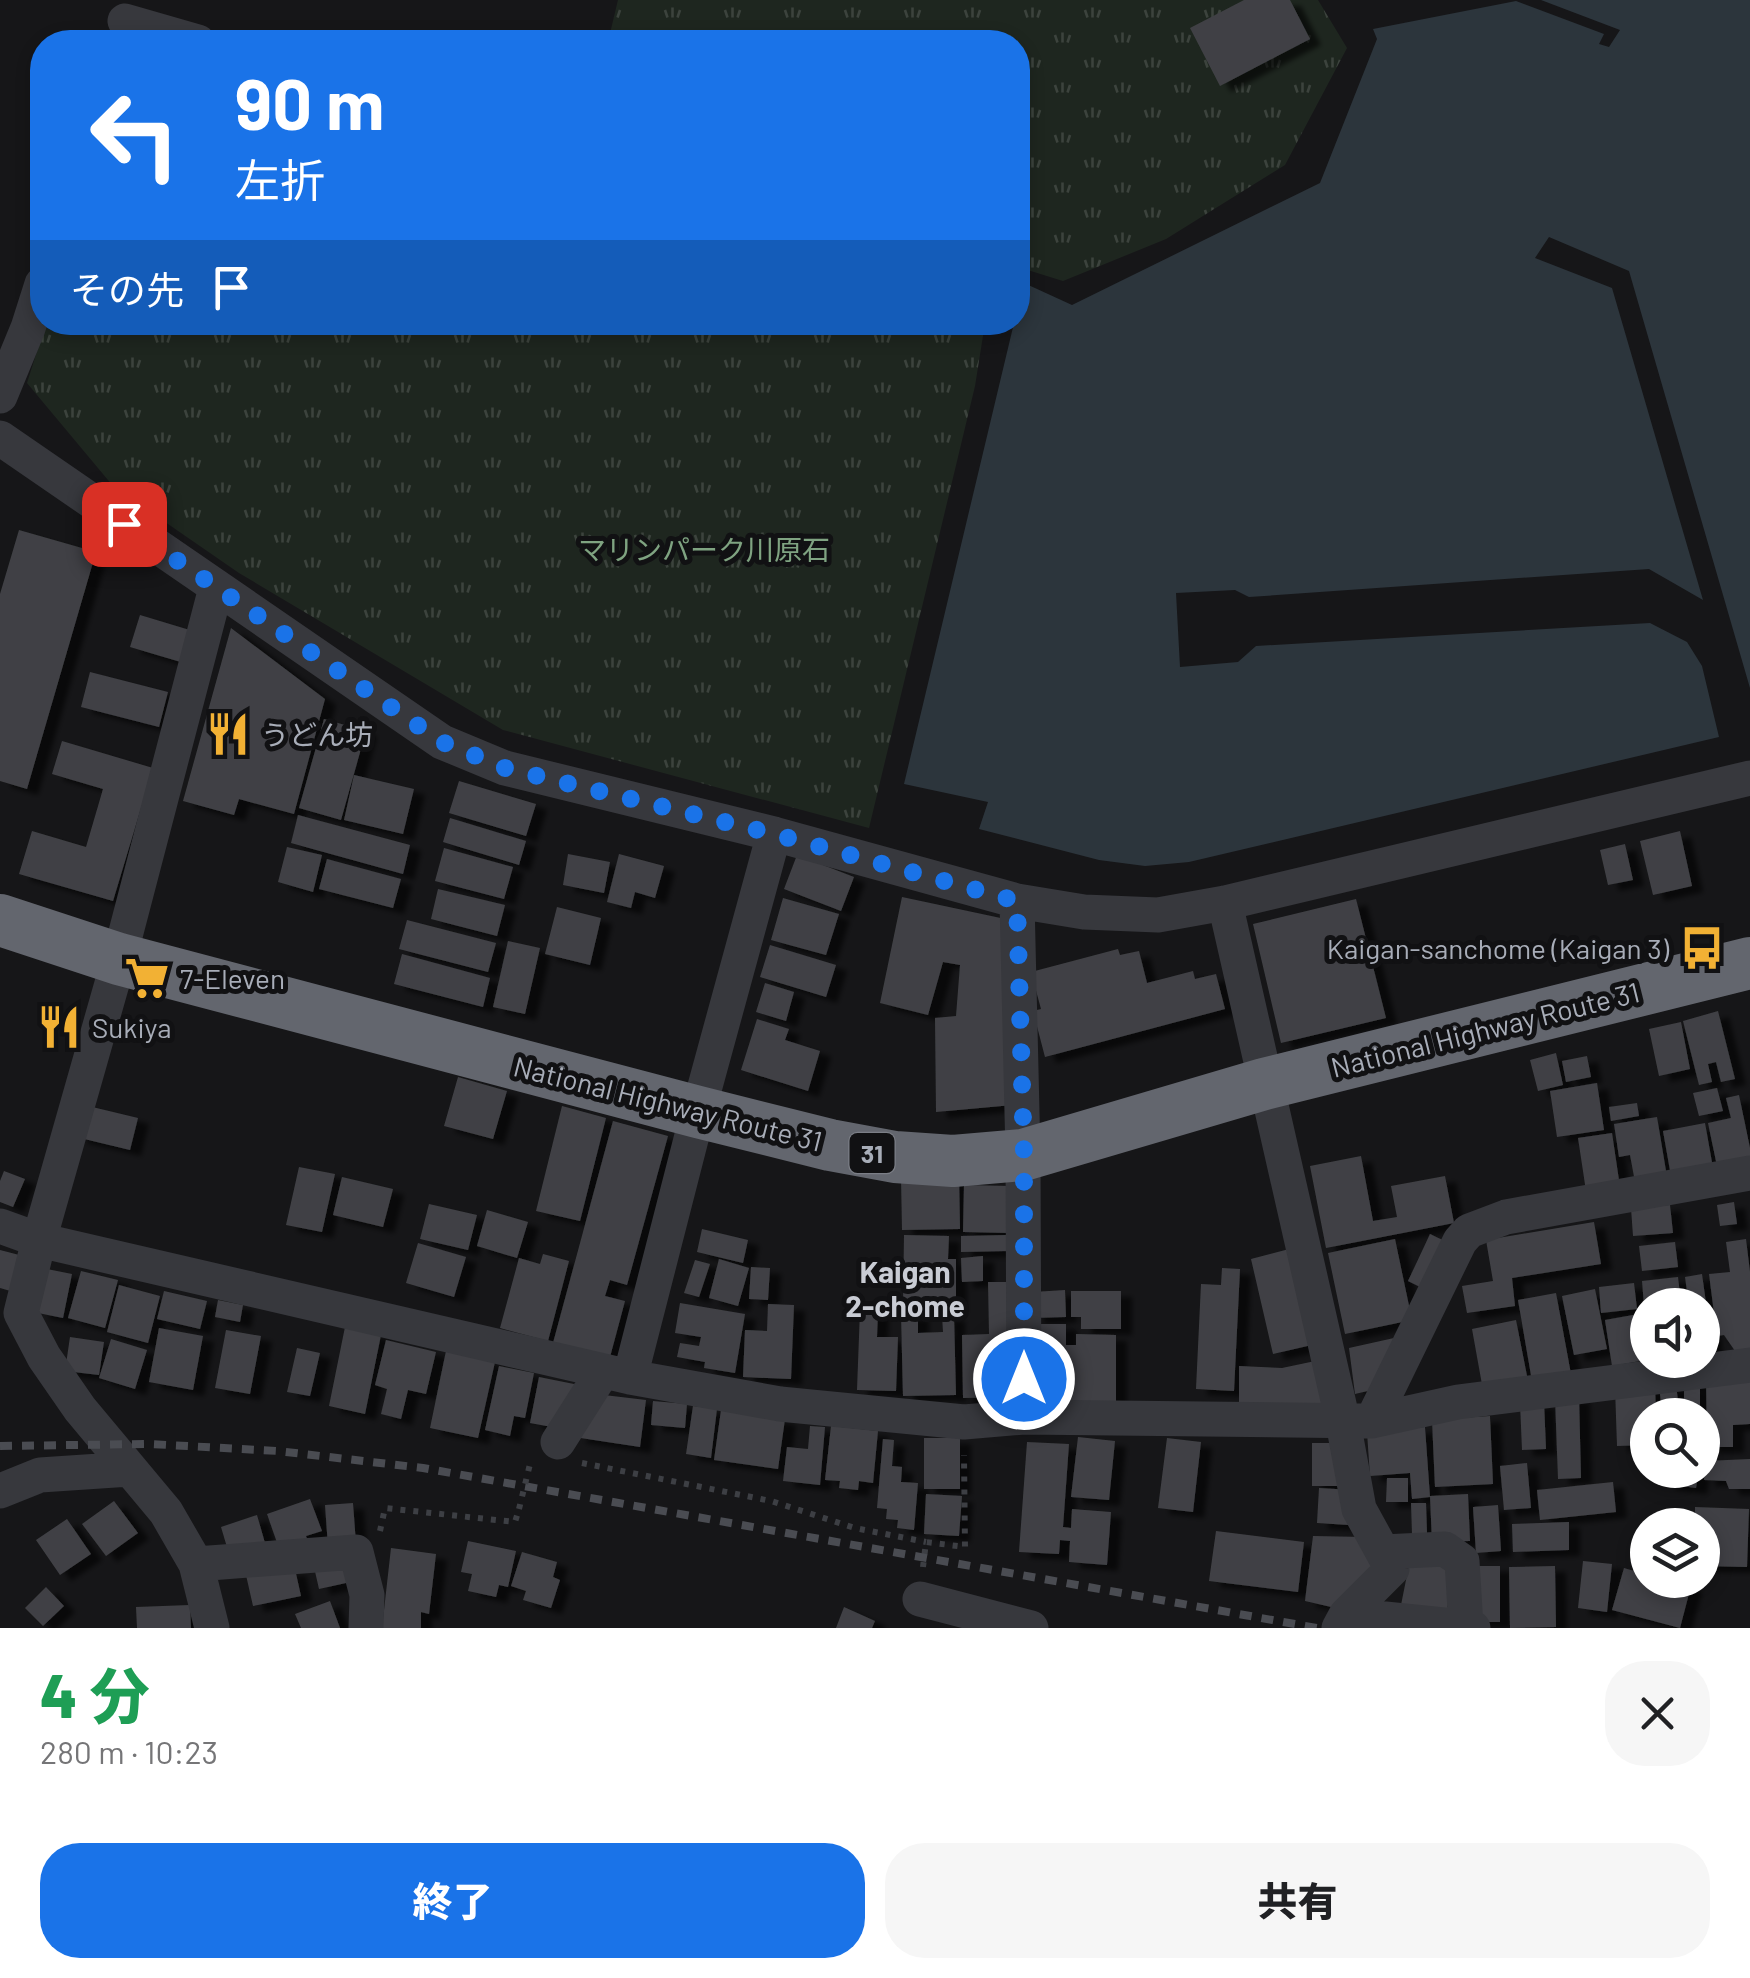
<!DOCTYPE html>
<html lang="ja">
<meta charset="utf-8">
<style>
body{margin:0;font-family:Barlow,"Noto Sans JP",sans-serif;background:#f6f6f6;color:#202124;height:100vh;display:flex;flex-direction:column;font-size:38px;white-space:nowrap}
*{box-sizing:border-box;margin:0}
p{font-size:32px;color:#757577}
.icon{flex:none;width:55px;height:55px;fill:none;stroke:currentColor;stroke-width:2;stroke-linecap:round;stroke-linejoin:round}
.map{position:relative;height:1628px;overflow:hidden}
.sheet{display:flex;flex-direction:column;background:#fff;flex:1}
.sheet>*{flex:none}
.hud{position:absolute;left:30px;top:30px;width:1000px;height:305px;border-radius:40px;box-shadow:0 5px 15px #0003;background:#1a73e8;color:#fff;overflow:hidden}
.buttons{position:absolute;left:1630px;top:1288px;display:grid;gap:20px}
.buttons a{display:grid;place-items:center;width:90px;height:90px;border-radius:50%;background:#fff;box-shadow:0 5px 15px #0003;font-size:50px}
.pin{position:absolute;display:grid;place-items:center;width:85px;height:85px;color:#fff;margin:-42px;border-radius:20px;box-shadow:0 5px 15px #0006}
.me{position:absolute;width:110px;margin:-55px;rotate:0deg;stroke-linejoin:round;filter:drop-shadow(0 0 8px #0008)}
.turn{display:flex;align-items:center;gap:35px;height:210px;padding:0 40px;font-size:45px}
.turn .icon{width:130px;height:130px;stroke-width:2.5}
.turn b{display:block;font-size:70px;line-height:85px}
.then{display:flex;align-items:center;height:95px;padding:0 40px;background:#0003;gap:20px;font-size:38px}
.round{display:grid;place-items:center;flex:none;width:105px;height:105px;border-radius:40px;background:#f6f6f6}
.overview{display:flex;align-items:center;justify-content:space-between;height:170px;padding:0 40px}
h1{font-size:60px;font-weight:800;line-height:75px;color:#1e9e55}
.primary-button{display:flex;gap:20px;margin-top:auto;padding:20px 40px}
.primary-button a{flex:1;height:115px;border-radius:40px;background:#1a73e8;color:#fff;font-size:40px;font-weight:800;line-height:115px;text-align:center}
.primary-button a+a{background:#f6f6f6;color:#202124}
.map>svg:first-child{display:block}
.park{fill:url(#park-tufts)}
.water{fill:#2c353c}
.building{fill:#404145;filter:url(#shadow)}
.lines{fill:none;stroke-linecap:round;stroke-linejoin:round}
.path{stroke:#3d3f44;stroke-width:6;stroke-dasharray:5 8;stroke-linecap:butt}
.minor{stroke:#37383d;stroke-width:35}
.highway{stroke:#63666e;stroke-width:52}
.rail{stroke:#4a4c52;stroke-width:8;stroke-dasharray:12 10;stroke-linecap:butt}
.path-bridge{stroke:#3d3f44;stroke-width:6;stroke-dasharray:5 8;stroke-linecap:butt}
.route{stroke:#1a73e8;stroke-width:18;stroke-dasharray:0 32.4}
.labels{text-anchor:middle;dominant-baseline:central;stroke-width:10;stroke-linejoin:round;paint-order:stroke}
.shield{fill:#111113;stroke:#7b7e86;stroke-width:2.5}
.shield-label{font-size:25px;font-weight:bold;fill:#a8adb8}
.park-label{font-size:28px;fill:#7fa381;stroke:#111113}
.poi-label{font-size:28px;fill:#a8adb8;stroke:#111113;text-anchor:start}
.street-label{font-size:28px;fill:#a8adb8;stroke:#111113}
.neighbourhood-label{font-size:30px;font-weight:bold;fill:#c9ccd4;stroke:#111113}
</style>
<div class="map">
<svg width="1750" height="1628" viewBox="0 0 1750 1628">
<defs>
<pattern id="park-tufts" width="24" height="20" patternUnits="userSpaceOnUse" patternTransform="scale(2.5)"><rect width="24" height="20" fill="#1e261f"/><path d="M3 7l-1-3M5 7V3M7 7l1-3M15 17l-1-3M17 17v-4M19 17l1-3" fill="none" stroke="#3c433d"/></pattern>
<filter id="shadow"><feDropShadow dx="11" dy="6" stdDeviation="2.5" flood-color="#0009"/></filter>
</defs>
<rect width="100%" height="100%" fill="#161618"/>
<path class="park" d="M618,0H1318L1347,48L1285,165L1166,239L1063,281L1018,267V42H608Z
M46,323H985L975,386L869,828L503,730L239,573L113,486L27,383Z"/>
<path class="water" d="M1541,0H1750V688L1629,271L1549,237L1535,258L1612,288L1703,600L1649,569L1249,597L1235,590L1176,593L1180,667L1238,662L1256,646L1650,623L1687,642L1702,666L1719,737L1189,862L1145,866L1099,860L979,829L988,802L904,784L1014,323L1018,322V308L1024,283L1072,305L1320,183L1377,39L1373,29L1516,1L1604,34L1599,44L1609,47L1620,30Z"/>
<path class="building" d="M1244,0H1290L1310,39L1220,86L1190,28Z
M19,530L96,552L27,789L0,781V594Z
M140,615L193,631L184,663L130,647Z
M231,628L325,699L294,814L239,799L234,815L183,801Z
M90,672L168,692L159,727L81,707Z
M324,719L366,731L341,820L299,808Z
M62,741L153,768L113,901L19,874L32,831L86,847L103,789L52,774Z
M354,775L414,789L403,834L344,820Z
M459,781L536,804L526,836L449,813Z
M298,815L410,845L403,874L291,843Z
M450,818L526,841L519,865L443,842Z
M1680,831L1692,886L1653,895L1640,841Z
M1625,844L1633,880L1608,885L1600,850Z
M287,847L322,855L313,892L278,882Z
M444,848L513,867L504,899L435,881Z
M568,854L610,862L604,893L563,885Z
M619,854L664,866L655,898L635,892L631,908L607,902Z
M797,855L854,877L841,911L784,889Z
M327,859L401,879L393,908L319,889Z
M438,889L505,905L497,936L431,919Z
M902,897L1010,920L1013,1105L936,1112L935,1018L956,1016L960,965L943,962L928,1015L880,1003Z
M783,898L839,914L826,955L771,940Z
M1356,899L1386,1018L1281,1043L1253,924Z
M557,907L601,918L590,965L545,954Z
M407,920L496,943L488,972L399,949Z
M508,941L540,948L525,1014L493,1007Z
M770,945L836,965L826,997L760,977Z
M1118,949L1120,955L1139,951L1147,983L1193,971L1195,979L1216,974L1225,1009L1045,1057L1033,1011L1041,1009L1031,972Z
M402,954L490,978L483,1007L394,984Z
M765,983L794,992L786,1021L756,1012Z
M1718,1011L1735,1079L1721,1082L1716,1062L1708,1064L1712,1082L1699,1085L1683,1021Z
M757,1019L789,1029L785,1040L820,1051L808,1091L741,1070Z
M1681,1022L1690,1069L1659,1076L1649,1029Z
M1556,1053L1563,1085L1538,1091L1530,1060Z
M1587,1056L1591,1077L1566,1082L1562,1061Z
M458,1077L507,1091L493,1139L444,1126Z
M1597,1083L1604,1130L1557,1137L1550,1091Z
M1717,1088L1723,1111L1699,1116L1693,1093Z
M1739,1095L1750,1148V1158L1717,1166L1708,1123L1731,1118L1726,1098Z
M1637,1103L1639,1116L1611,1121L1609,1107Z
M84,1105L138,1118L130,1150L76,1137Z
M562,1106L606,1118L580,1221L536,1211Z
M1657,1117L1667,1177L1635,1182L1630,1155L1619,1157L1614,1124Z
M613,1121L668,1136L627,1285L610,1280L605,1296L625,1301L610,1357L553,1343Z
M1705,1123L1713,1168L1671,1176L1663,1131Z
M1612,1133L1620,1187L1586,1191L1578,1138Z
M1361,1156L1373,1221L1397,1217L1391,1186L1445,1176L1454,1223L1326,1248L1310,1166Z
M299,1167L335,1174L322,1232L286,1225Z
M4,1171L25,1179L13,1207L0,1202V1181Z
M959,1175L960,1229L902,1230L901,1177Z
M342,1177L393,1189L383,1227L333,1215Z
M964,1185L1011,1186L1009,1233L963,1232Z
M1734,1202L1737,1224L1720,1226L1717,1205Z
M429,1204L477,1215L468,1250L420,1239Z
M1670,1205L1673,1233L1633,1236L1631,1208Z
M487,1210L528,1222L517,1258L477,1246Z
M1594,1222L1601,1264L1512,1278L1515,1306L1467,1313L1462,1286L1493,1281L1486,1240Z
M702,1229L748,1240L743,1263L697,1252Z
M1430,1234L1453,1245L1430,1292L1408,1281Z
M904,1235L949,1236L948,1259H956V1307L903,1306Z
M1007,1235L1008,1251L961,1252V1236Z
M1395,1239L1412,1320L1345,1334L1328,1253Z
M1746,1239L1750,1272V1349L1735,1351L1724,1335L1717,1336L1709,1274L1730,1272L1726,1242Z
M1675,1242L1678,1267L1642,1271L1639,1246Z
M418,1243L466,1257L454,1297L406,1283Z
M1293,1248L1316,1344L1273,1354L1251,1259Z
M0,1250L23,1256L14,1292L0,1288Z
M543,1254L569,1261L548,1341L500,1328L519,1258L540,1264Z
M983,1256V1281L962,1282L961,1258Z
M719,1259L749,1268L738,1306L709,1298Z
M695,1260L710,1264L699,1297L684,1293Z
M751,1267L770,1268L768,1300L749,1299Z
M1222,1268L1240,1269L1234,1391L1196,1389L1201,1284L1221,1285Z
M47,1269L72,1274L63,1318L38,1313Z
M81,1271L118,1280L105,1328L68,1318Z
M1702,1274L1713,1354L1702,1355V1305H1689L1685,1277Z
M1678,1277L1681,1303L1644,1305L1642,1281Z
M988,1282H1015L1017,1397L963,1398L962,1335L989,1334Z
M1634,1283L1637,1309L1601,1313L1599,1287Z
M119,1285L160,1296L148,1343L107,1332Z
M1595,1289L1607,1349L1574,1355L1562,1296Z
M1065,1290L1066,1317L1033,1318V1292Z
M164,1291L207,1301L200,1329L157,1319Z
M1071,1291H1121V1329H1081V1317H1071Z
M1556,1293L1571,1374L1532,1381L1518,1300Z
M218,1300L243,1305L240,1322L215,1317Z
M680,1303L745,1314L735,1373L704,1368L705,1362L677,1357L680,1343L699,1346L701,1337L675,1333Z
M768,1304L794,1305L791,1379L743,1377L745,1330L767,1331Z
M860,1310L878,1311L877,1337H898L896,1391L857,1390Z
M1648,1313V1340L1640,1341L1634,1315Z
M901,1314H918V1333L943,1332L942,1315H954L956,1395L903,1396Z
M1633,1315L1640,1361L1612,1366L1605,1320Z
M1516,1320L1528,1381L1483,1390L1472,1329Z
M1033,1324H1066V1345H1076V1334L1116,1335V1403H1033Z
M345,1327L381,1335L365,1414L329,1406Z
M159,1328L203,1336L193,1390L149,1382Z
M226,1330L261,1336L250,1394L215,1388Z
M1403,1336L1376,1389L1355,1394L1349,1348Z
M70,1337L104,1342L99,1375L65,1371Z
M111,1339L147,1350L135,1389L99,1378Z
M386,1340L436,1352L426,1394L408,1390L401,1419L381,1414L387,1389L375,1385Z
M297,1348L320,1353L310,1396L287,1392Z
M446,1351L495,1362L478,1438L430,1428Z
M1320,1360L1330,1405L1239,1411V1366L1282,1368Z
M499,1366L534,1373L525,1418L514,1416L510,1436L485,1430Z
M1706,1375H1750V1424L1733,1425V1447H1707Z
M539,1377L579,1385L552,1427L530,1423Z
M1684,1380H1700V1415H1684Z
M1676,1384L1679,1410L1662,1412L1659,1385Z
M1655,1386L1656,1415H1648V1445L1617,1446L1615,1387Z
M604,1395L646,1400L640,1447L574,1437Z
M1579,1396L1581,1478L1558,1479L1555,1397Z
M653,1401L687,1404L685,1428L651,1425Z
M1544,1402L1546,1449L1522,1450L1520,1403Z
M693,1406L717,1409L711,1458L686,1454Z
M721,1410L785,1419L778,1469L714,1460Z
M1490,1416L1493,1484L1435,1487L1432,1420Z
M810,1426L825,1427L820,1485L783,1481L787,1447L808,1449Z
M831,1426L878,1431L873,1483L859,1481L858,1490L839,1488L840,1481L825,1480Z
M1425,1427L1430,1497L1412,1499L1410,1473L1370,1476L1367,1432Z
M1078,1437L1115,1441L1109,1500L1071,1497Z
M924,1438H960V1489H924Z
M1167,1438L1201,1442L1193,1512L1158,1508Z
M883,1439L894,1440L892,1466L902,1467L901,1482L918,1483L914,1530L897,1528L898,1520L886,1519L887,1509L877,1508Z
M1027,1442L1069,1444L1063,1527L1071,1528L1072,1509L1111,1512L1107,1565L1069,1562L1070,1541L1060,1540L1059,1554L1019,1552Z
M1312,1443H1344V1486H1312Z
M1750,1459V1489H1729L1726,1481L1704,1480L1705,1461Z
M1527,1463L1531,1508L1504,1510L1500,1466Z
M1667,1470H1699L1696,1488L1665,1484Z
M1387,1478H1408V1502H1386Z
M1613,1482L1616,1512L1540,1520L1537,1490Z
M1319,1488L1352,1490L1349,1525L1317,1523Z
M926,1494L962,1496L959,1536L924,1534Z
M1468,1494L1470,1541L1432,1542L1430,1496Z
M310,1499L322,1531L306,1536L309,1544L281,1554L267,1514Z
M114,1501L138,1533L106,1556L82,1524Z
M353,1503L356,1544L328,1546L325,1505Z
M1411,1503H1426L1427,1533L1412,1534Z
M1498,1505L1501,1551L1476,1553L1473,1507Z
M1695,1507L1749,1509L1747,1567L1702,1566V1525H1695Z
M257,1515L265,1543L229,1554L221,1527Z
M67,1519L91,1554L60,1575L36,1540Z
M1569,1522V1550L1513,1552L1512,1524Z
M1216,1531L1304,1542L1298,1592L1209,1581Z
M1313,1536L1364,1537L1381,1566L1340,1609L1305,1601Z
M468,1541L516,1551L508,1587L499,1585L496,1597L468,1591L472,1574L461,1572Z
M391,1548L436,1554L429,1614L421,1612V1628H382Z
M522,1552L557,1562L553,1577L560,1580L551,1608L523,1600L526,1591L511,1586Z
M1411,1555L1456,1564L1445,1619L1400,1610Z
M350,1559L355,1581L319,1589L314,1567Z
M1583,1561L1612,1564L1607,1612L1578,1608Z
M1475,1566H1500V1622H1475Z
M1555,1566L1556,1627L1510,1628L1509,1567Z
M1624,1568L1648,1575V1580H1668L1691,1586L1680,1628L1612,1610Z
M295,1569L301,1596L253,1606L246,1575Z
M46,1587L64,1606L43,1626L25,1608Z
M330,1601L340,1628H301L295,1614Z
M190,1605L191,1628H137L136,1607Z
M844,1607L875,1621L872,1628H836Z"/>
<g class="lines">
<path class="path" d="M582,1463L771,1501L855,1528L926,1542
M380,1531L385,1508L515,1522L519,1509
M923,1567L926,1542L965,1547L964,1455"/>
<path class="minor" d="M125,21L198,42
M0,396L28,328L42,284
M0,438L442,742L505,768L774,834L1017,901L1084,912L1158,915L1225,903L1750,778
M1017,901L1023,1155L1024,1417
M1225,903L1343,1422L1359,1509L1392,1569L1346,1615L1339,1628
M0,1226L39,1240L630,1377L780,1404L964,1422L1024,1417L1372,1421L1458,1402L1750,1365
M630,1377L698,1112L774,834
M1372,1421L1460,1241L1469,1231L1506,1217L1750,1173
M558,1442L603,1371
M0,1491L40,1475L130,1469
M1383,1552L1445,1549L1462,1561L1466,1627
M196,1564L356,1552L367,1595L366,1628
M920,1599L1031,1628
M1346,1615L1473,1628
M212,1628L196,1564L166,1512L80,1409L44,1357L21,1313L39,1240L119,959L216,588"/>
<path class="highway" d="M0,920L119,959L698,1112L830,1145L895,1157L953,1161L1023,1155L1264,1084L1750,963"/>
<path class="rail" d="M0,1446L150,1444L278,1451L423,1468L1317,1628"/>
<path class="path-bridge" d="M519,1509L530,1464"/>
</g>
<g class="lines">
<path class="route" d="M124,524L442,742L505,768L774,834L1017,901L1024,1155V1379"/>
</g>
<defs>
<g id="restaurant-bare" transform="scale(3.45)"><path d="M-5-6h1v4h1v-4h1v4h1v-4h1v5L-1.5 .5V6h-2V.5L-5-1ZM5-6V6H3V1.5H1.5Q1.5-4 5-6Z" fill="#f2b134" stroke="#111113" stroke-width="2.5" paint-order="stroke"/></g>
<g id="bus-bare" transform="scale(3.45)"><path d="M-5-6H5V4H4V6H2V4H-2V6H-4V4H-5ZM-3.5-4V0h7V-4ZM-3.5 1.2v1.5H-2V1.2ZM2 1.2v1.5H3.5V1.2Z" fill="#f2b134" stroke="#111113" stroke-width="2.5" paint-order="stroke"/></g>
<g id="supermarket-bare" transform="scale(3.45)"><path d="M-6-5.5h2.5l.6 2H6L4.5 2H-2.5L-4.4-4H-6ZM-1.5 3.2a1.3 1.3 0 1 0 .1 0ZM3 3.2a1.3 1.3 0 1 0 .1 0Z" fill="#f2b134" stroke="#111113" stroke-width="2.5" paint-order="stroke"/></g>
</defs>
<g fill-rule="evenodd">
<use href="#restaurant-bare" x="228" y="734"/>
<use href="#bus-bare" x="1702" y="948"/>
<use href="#supermarket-bare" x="147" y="978"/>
<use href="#restaurant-bare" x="59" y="1027"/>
</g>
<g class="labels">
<rect class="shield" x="849.5" y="1133" width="45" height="40" rx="8"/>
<g class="shield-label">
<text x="872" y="1153">31</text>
</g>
<g class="park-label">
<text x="704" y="549">マリンパーク川原石</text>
</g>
<g class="poi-label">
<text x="261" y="734">うどん坊</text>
<text x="1669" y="948" text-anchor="end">Kaigan-sanchome (Kaigan 3)</text>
<text x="180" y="978">7-Eleven</text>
<text x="92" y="1027">Sukiya</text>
</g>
<g class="street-label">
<text transform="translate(1485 1029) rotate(-14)">National Highway Route 31</text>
<text transform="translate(668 1103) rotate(14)">National Highway Route 31</text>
</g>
<g class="neighbourhood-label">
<text x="905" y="1271">Kaigan<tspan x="905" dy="34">2-chome</tspan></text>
</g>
</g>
</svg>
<div class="buttons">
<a><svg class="icon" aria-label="sound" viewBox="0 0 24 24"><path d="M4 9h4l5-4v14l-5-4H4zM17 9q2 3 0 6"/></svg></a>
<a><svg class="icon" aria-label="search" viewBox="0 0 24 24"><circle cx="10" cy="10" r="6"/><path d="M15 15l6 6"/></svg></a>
<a><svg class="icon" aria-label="layers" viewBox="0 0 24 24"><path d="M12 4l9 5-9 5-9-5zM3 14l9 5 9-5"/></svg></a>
</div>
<div class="pin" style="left:124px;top:524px;background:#d93025"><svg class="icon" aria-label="arrive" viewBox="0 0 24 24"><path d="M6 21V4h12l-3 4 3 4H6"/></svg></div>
<svg class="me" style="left:1024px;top:1379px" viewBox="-20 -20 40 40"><circle r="17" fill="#1a73e8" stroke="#fff" stroke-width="3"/><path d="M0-11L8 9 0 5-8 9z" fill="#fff"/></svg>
<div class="hud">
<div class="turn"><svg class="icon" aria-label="left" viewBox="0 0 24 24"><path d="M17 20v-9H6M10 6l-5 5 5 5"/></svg><div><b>90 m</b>左折</div></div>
<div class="then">その先<svg class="icon" aria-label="arrive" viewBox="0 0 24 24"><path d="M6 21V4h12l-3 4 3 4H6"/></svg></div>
</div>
</div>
<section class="sheet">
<div class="overview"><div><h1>4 分</h1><p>280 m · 10:23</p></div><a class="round"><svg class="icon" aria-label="close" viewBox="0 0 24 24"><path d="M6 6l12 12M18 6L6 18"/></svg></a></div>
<div class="primary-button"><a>終了</a><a>共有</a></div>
</section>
